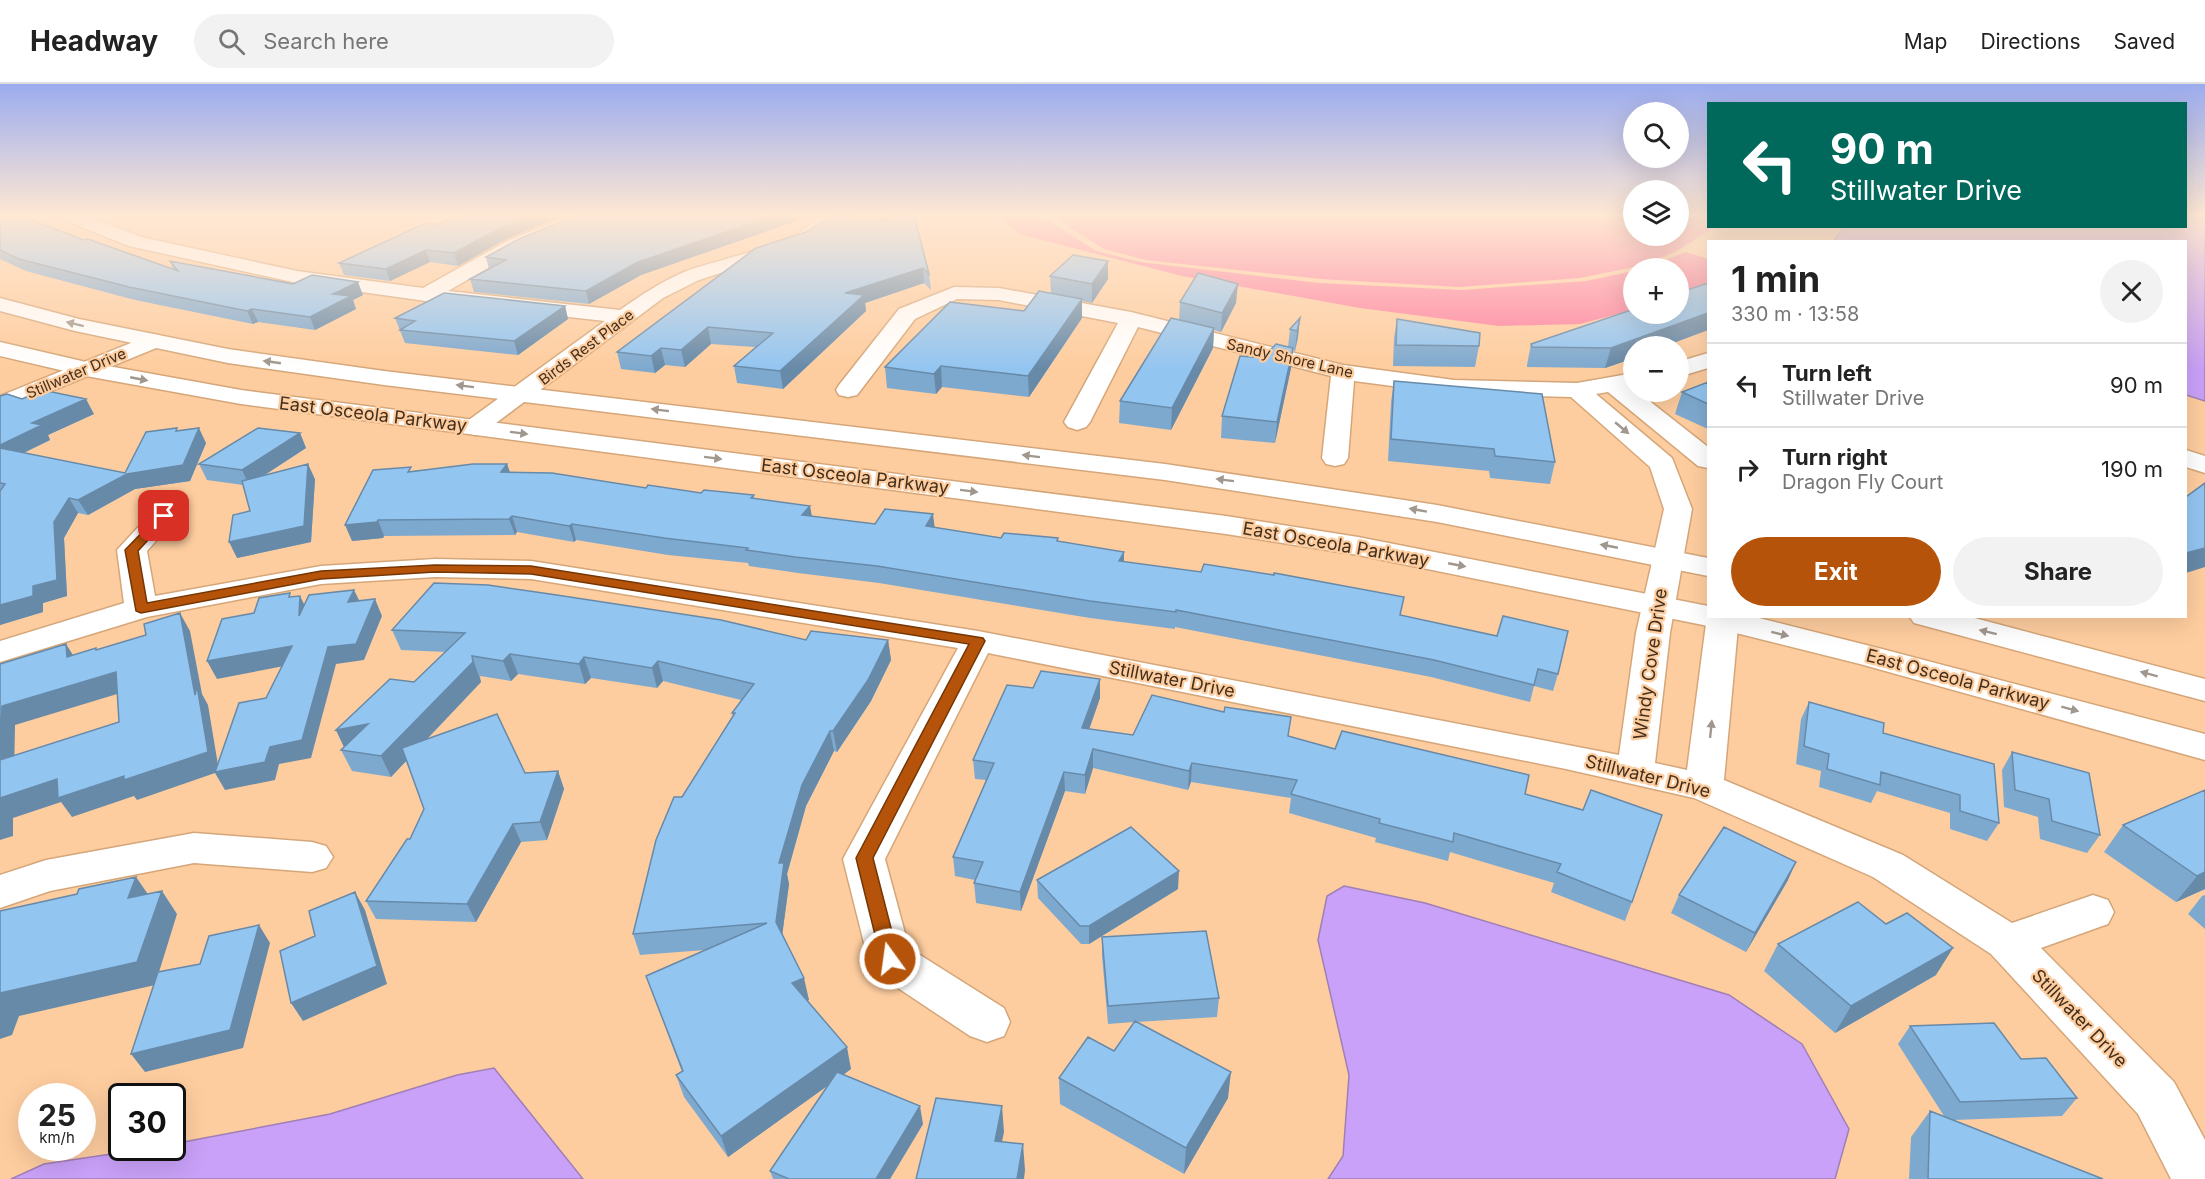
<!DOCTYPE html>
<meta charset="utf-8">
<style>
body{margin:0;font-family:Inter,sans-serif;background:#f2f2f2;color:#222;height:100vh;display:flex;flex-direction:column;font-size:22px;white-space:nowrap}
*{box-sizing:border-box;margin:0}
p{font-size:20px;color:#767676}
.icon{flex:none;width:33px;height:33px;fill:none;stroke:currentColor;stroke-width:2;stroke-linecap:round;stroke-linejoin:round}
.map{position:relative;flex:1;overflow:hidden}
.side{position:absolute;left:1707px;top:156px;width:480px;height:378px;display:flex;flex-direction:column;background:#fff;border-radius:0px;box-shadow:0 6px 24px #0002}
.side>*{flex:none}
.guide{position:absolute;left:1707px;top:18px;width:480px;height:126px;border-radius:0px;box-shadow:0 6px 24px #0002;background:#00695c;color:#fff;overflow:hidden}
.tools{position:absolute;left:1623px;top:18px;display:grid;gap:12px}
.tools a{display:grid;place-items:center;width:66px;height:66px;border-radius:50%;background:#fff;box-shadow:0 6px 24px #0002;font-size:30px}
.speed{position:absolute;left:18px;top:999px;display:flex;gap:12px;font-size:30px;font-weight:700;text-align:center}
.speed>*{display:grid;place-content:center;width:78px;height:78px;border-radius:50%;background:#fff;box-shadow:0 6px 24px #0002;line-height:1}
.speed small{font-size:15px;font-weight:400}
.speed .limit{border:3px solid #111;border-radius:9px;background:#fff;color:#111}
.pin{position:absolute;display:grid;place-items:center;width:51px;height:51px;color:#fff;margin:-26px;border-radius:12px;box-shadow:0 3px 9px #0006}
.me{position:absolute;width:66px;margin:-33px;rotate:346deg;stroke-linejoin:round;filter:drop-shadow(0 0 4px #0008)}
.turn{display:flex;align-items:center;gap:21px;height:126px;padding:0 24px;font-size:27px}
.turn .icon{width:78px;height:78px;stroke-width:2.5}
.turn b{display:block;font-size:42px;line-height:51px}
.round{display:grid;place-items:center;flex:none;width:63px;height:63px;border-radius:32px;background:#f2f2f2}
.summary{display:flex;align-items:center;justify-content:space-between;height:102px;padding:0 24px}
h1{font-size:36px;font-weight:700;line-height:45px}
.action{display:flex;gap:12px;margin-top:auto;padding:12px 24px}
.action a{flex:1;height:69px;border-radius:36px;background:#b45309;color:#fff;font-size:24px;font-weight:700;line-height:69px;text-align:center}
.action a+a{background:#f2f2f2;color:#222}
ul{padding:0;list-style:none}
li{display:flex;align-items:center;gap:18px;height:84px;padding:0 24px;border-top:2px solid #e0e0e0}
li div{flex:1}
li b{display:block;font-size:22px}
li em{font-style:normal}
header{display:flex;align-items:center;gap:36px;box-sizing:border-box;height:84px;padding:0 30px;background:#fff;border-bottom:2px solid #e0e0e0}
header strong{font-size:28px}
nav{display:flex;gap:33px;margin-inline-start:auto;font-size:21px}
.search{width:420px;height:54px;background:#f2f2f2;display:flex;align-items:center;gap:15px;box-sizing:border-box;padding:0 21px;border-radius:33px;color:#767676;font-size:22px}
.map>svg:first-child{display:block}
.green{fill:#fd80a0}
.water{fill:#c9a1f8;stroke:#a07fb6;stroke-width:1.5}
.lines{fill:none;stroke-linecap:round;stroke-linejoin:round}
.minor-casing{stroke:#d5a679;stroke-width:3}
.major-casing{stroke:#d5a679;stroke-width:3}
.minor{fill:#fff;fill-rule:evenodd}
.major{fill:#fff;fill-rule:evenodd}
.wall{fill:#7ea9cf}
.shaded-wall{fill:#678aa9}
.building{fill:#93c5f1;stroke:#678aa9;stroke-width:1.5;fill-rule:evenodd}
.oneway{fill:#a0978e}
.route{fill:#b45309;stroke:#753606;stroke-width:1.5}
.labels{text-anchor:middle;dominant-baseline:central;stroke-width:4.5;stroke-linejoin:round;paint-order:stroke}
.far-street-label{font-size:15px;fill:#422f1d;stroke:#fecd9f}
.street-label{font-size:18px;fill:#422f1d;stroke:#fecd9f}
</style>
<header>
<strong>Headway</strong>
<div class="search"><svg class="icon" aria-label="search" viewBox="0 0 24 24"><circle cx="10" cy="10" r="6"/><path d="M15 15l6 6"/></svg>Search here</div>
<nav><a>Map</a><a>Directions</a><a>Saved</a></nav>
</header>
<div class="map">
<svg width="2205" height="1095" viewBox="0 0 2205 1095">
<rect width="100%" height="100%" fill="#fecd9f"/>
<path class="green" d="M996,131H1040L1096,167L1140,178L1319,199L1462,206L1586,197L1633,187V226L1580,240L1499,242L1360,224L1182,192L1019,150Z
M1050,131H1633L1634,152H1678L1679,131H1708V142L1715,143L1675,168L1639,182L1580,194L1459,203L1321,195L1146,176L1104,165Z
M1686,168L1708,175V205L1679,213L1678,184H1646Z"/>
<path class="water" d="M2186,131H2205V317L2186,311V158L1834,157L1844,143L2186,142Z
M1344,802L1425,819L1729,911L1802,960L1849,1045L1835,1095H1328L1343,1072L1349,991L1318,856L1327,812Z
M494,984L583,1095H11L44,1080L152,1064H172L173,1060L330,1030L457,991Z"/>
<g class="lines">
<g class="minor-casing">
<path id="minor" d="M59,131H85L141,153L297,187L423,204L507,157L571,131H597L594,135L521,165L448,207L620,226C641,211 661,198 684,188C713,176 807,159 818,131H836L830,146L807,161L699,196L663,214L484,348L475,351L466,348L462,343L466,338L605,237L426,217L297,199L129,162L62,135Z
M954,203L999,204L1131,228L1343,281L1454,296L1577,299L1634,289V308H1638L1708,363V384L1698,382L1608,308L1596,310L1672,374L1692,425L1670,549L1655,679L1687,686L1707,532L1708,530V532H1739L1724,696L1903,771L2012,839L2093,811L2108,816L2114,828L2108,840L2041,864L2174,998L2205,1056V1095H2171L2138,1030L1991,870L1873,793L1694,714L1566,685L988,569L885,775L909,864L1004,924L1010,938L1004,952L987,958L970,952L874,888L868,875L843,775L958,564L531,495L435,493L321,500L147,533L0,578V557L124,519L117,466L154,426L164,423L174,426L178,432L147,467L155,512L321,482L435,475L531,477L978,547L1619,671L1636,549L1664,425L1650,383L1571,313L1454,310L1354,297L1348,374L1344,380L1335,382L1326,380L1322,374L1331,292L1138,243L1090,338L1086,343L1077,346L1068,343L1064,338L1118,239L999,216L957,215L915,235L857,311L848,313L839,311L836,306L839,301L899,225Z
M153,250L161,252L164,257L161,262L0,328V312Z
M1708,269V284L1678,293V278Z
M2186,366L2205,372V389L2186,383Z
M194,749L312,758L326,762L333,773L326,784L312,788L194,779L50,807L0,824V791L46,776Z"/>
</g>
<g class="major-casing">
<path id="major" d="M0,214L79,235L228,265L384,287L1165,380L1437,421L1708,474V492L1437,438L1165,396L384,301L228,279L75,247L0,227Z
M0,258L86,278L241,306L1226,432L1358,453L1708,522V532H1751L1882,565L2205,650V676L1860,580L1708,542L1358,471L1226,450L241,320L86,292L0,272Z
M1909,532H1967L2205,595V617L1914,539Z"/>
</g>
<use href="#minor" class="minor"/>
<use href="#major" class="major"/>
</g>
<path class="wall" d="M0,131L84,156L173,185L170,177L293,200L363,211L353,216L356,225L315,246L258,238L253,240L135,216L26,187L0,175Z
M461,131H564L506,155L458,182L430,178L390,197L344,191L339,179Z
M875,131H918L915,134L929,190L931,206L924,199L865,219L866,227L783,305L737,299L734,282L755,263L711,260L685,283L665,281L655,289L621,285L617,268L878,136Z
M796,137L641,191L589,220L474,208L470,195L489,185L486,173Z
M1108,177V195L1092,219L1082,217V234L1029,313L942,303L936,310L887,304L885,283L1024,227L1051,209L1050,192Z
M1180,218L1236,219L1221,248L1214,246L1213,264L1171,346L1119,339L1120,317L1179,236Z
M565,222L568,235L518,271L405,259L395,234Z
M1300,234L1298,253L1295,267L1293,266L1291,284L1275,359L1221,354L1222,332L1263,274L1288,263L1290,245Z
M1397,235L1479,262L1475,283L1393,282L1394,254Z
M1708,246L1665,262H1634V274L1605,284L1527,283V281L1531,260Z
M1394,297L1555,378L1550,400L1490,394L1489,387L1388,377L1391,318Z
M1708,298V345L1675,330L1682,308Z
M0,312L22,315L94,330L48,351L50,356L24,369L125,389L179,347L206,359L190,397L135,405L88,431L78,429L64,454L67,512L43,519V528L0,541Z
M300,349L306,364L265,391L315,395L311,458L237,474L250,427L243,401L207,396L199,380Z
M507,380L510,388L646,404L701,409L754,411V414L812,432L875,440L934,443L1001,454L1058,457L1124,478L1401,531L1558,590L1553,607L1534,602L1530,618L1431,593L1175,543V545L1090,534L879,499L798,489L749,482L748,479L668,471L576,456L574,458L517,448L515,451L384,452L383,454L352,457L412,387Z
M392,546L806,556H888L891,576L871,617L837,668L834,667L806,722L787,790L789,800L782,851L809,916L807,917L851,985L843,991L923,1040L890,1095H773L770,1087L827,1002L728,1073L684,1013L676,991L682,988L646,892L705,866L640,871L633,850L682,713L733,633L732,629L741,616L663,597L657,604L591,594L585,600L518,590L511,597L480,592L481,598L427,655L525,689L558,687L564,705L547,756L521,758L476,838L376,835L366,817L410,755L424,725L406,677L391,693L352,687L341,666L344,663L336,646L414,598L446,568L401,566Z
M1033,604L1100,614L1089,645L1133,651L1288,653L1335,665L1525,710L1632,818L1625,837L1551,808L1554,799L1450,768L1448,777L1375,758L1376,754L1289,729L1291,714L1191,698L1188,706L1093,684L1085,710L1065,707L1021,827L976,819L974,799L975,796L955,792L953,773L986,696L975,695L973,676Z
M1809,618L1883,649L1999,739L1987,757L1950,745V729L1877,707L1871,719L1819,703L1821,687L1796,680L1801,635Z
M2012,668L2100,751L2087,769L2040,755L2038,733L2004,723L2002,686Z
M2205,706V805L2176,818L2104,768L2123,741Z
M1037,796L1178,805L1089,860H1081L1038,814Z
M1788,796L1746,868L1671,829L1679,811Z
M2205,811V845L2188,830L2202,812Z
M1102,853L1219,914L1217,933L1136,938L1228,1014L1184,1090L1060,1020L1059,994L1114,967L1134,938L1108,940L1102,872Z
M1778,860L1936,891L1835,949L1764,887Z
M1910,942L2021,975L2077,1014L2062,1032L1954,1036L2103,1095H1909L1911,1053L1930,1027L1944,1032L1898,960Z"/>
<path class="shaded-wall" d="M532,131H564L506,155L458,182L454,169L502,143Z
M776,131H795L796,137L641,191L589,220L586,207L638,178Z
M426,166L430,178L390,197L386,185Z
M1108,177V195L1092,219V200Z
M923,184L924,199L865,219L866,227L783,305L780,287L845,209Z
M358,198L363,211L353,216L356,225L315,246L310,233L333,210Z
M1238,200L1236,219L1221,248L1222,229Z
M1082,215V234L1029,313L1028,292Z
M565,222L568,235L518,271L514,257Z
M252,225L258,238L253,240L247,227Z
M1708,229V246L1665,262H1634V274L1605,284L1611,264Z
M1300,234L1298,253L1295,267L1297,247Z
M708,243L711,260L685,283L681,266Z
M1214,244L1213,264L1171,346L1172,324Z
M661,264L665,281L655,289L651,272Z
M1293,264L1291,284L1275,359L1277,338Z
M941,282L942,303L936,310L934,290Z
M86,315L94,330L48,351L50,356L4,378L0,371V361L32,339Z
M199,344L206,359L190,397L135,405L88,431L78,416L127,390Z
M300,349L306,364L249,401L242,386Z
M308,380L315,395L311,458L237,474L229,458Z
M507,380L512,395L501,388Z
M69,414L78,429L64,454L67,512L43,519V528L0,541V521L54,438Z
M810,422L813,438L802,431Z
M933,430L935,446L926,442Z
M512,432L517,448L515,451L509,435Z
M378,436L384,452L383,454L352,457L345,441Z
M572,440L576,456L574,458L569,442Z
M2205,464V483L2186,489V469Z
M1124,468V484L1119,477Z
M354,506L362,522L348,518Z
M300,512L308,528L299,532Z
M375,515L382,532L364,576L336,580L311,674L279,680L275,696L225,706L215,689L137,716L134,712L72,733L61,718L13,734V752L0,756V714L195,611L180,529L190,547L202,610L208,621L219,687L270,663L328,563Z
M888,556L891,576L871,617L837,668L833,647Z
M66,560L78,579L67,573Z
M292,562L300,579L217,595L207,577Z
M510,570L518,590L511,597L503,577Z
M472,572L481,598L391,693L381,672Z
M584,573L591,594L585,600L579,580Z
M658,577L663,597L657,604L652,584Z
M116,588L127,607L15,641L14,695L0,676L2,622Z
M1100,595V614L1083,663L1082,644Z
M368,640L378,661L346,667L336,646Z
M830,647L834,667L806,722L787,790L789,800L781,860L776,838L779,779L802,701Z
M1093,665V684L1085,710V691Z
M1192,679L1191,698L1188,706L1189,687Z
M558,687L564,705L547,756L540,738Z
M1064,688L1065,707L1021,827L1020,808Z
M513,740L521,758L476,838L467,820Z
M1796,778L1788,796L1746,868L1755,849Z
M1179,787L1178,805L1089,860V842Z
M2205,788V805L2176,818L2197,792Z
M136,793L152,816L128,814Z
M162,807L177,830L155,901L19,932L12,951L0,955V909Z
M355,808L365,826L387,900L303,937L291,919Z
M259,841L270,859L243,964L145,988L131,970Z
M1953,864L1936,891L1835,949L1851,922Z
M804,894L809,916L798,921L792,899Z
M847,963L851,985L728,1073L721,1052Z
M1231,988L1228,1014L1184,1090L1186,1064Z
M920,1022L923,1040L890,1095H876Z
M1002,1022L1004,1048L997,1083L995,1057Z
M1023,1060L1025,1086L1024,1095H1017Z"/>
<path class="building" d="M0,131H5L13,135L23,133L84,156L88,155L178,187L170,177L293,200L312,191L358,198L333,210L351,212L310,233L252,225L247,227L129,203L19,175L0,166Z
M461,131H532L502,143L454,169L426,166L386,185L339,179L417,143L428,139L435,141Z
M577,131H776L638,178L586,207L470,195L506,176L486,173L519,155Z
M830,131H850L888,137L884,131H914L929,190L923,184L845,209L864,211L780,287L734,282L773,249L708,243L681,266L661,264L651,272L617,268L756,164L806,148L829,134Z
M1073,171L1108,177L1092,200L1050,192Z
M1198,189L1238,200L1222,229L1180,218Z
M1708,199V229L1611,264L1532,263L1531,260L1634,225V230H1678V209Z
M1039,207L1082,215L1028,292L941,282L934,290L885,283L950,218L1024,227Z
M444,209L565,222L514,257L400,246L415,237L395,234Z
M1171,234L1214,244L1172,324L1120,317Z
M1300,234L1297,247L1290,245Z
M1397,235L1480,249L1479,262L1396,261Z
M1276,260L1293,264L1277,338L1222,332L1240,272L1263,274Z
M1394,297L1542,310L1555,378L1495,372L1494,365L1391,355Z
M1708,298V320L1682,308Z
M42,306L86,315L32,339L42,341L0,361V312L7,310L22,315Z
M177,344L176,347L199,344L183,381L127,390L78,416L69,414L54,438L57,496L33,502V512L0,521V407L5,400L0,399V364L125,389L146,348Z
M258,344L300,349L242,386L199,380Z
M308,380L304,442L229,458L233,431L250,427L242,397Z
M473,380H507L501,388L552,389L646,404L648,401L701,409L704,406L754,411L751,414L810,422L802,431L875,440L885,425L933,430L926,442L1001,454L1004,449L1058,454L1057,457L1124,468L1119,477L1201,488L1204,480L1274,491V489L1404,513L1400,531L1497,552L1503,532L1568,547L1558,590L1538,585L1534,601L1434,576L1176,526V528L1090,517L877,482L795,473L746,466L748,464L664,454L572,440L569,442L512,432L509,435L378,436L377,438L345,441L373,386L411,383L408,388Z
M2205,399V464L2186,469V413Z
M434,499L488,501L550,510L721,536L806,556L811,547L888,556L868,596L833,647H830L802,701L779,779H784L776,838L804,894L792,899L847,963L721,1052L676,991L683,987L646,892L767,839L633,850L656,756L674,713H682L735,629H732L754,600L658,577L652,584L584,573L579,580L510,570L503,577L472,572L473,578L381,672L341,666L368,640L336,646L390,595L414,598L465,549L392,546Z
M354,506L348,518L375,515L356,560L328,563L302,656L270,663L265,678L215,688L239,619L266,614L292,562L207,577L222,535L254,529L259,514L290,509L289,513L300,512L299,532L309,511Z
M180,529L195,611L197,602L208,668L124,696V692L58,714L57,695L0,714V580L66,560L67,573L96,564V566L146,551L144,540ZM116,588L119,638L0,676L2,622Z
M1041,587L1100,595L1082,644L1133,651L1152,611L1224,628L1225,623L1291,633L1288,652L1335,665L1342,647L1529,691L1525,710L1583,726L1591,706L1662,731L1632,818L1557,788L1561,780L1454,749L1453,758L1379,739L1380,735L1291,710L1297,696L1192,679L1189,687L1093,665L1085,691L1064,688L1020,808L974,799L983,778L953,773L994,679L973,676L1007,601L1033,604Z
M1809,618L1884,639L1883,649L1994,680L1999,739L1960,727V711L1881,688L1880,701L1827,685L1829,670L1804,662Z
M497,630L525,689L558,687L540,738L513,740L467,820L366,817L407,755H410L424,725L402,664Z
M2012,668L2089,689L2100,751L2052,737L2049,715L2015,706Z
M2205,706V788L2197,792L2123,741Z
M1131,743L1179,787L1089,842H1080L1037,796Z
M1724,743L1796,778L1755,849L1679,811Z
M136,793L128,814L162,807L137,878L0,909V827L77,810L79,805Z
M355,808L377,882L291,919L280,867L315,852L309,827Z
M1858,818L1886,840L1907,829L1953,864L1851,922L1778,860Z
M259,841L230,946L131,970L158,888L200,880L209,852Z
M1206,847L1219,914L1108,922L1102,853Z
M1135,937L1231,988L1186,1064L1059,994L1088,953L1114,967Z
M1994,939L2021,975L2046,974L2077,1014L1960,1018L1910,942Z
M837,988L920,1022L876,1095H789L770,1087Z
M936,1014L1002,1022L995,1057L1023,1060L1017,1095H916Z
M1930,1027L2103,1095H1928Z"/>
<defs><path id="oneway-solid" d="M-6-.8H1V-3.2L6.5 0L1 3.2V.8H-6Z" transform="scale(1.5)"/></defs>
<g class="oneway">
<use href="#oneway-solid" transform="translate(75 240) rotate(-166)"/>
<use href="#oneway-solid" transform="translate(272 278) rotate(-172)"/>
<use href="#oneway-solid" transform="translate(139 295) rotate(11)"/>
<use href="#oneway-solid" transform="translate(465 302) rotate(-173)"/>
<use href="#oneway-solid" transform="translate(660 326) rotate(-173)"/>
<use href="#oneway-solid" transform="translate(1622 344) rotate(40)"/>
<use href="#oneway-solid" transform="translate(519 349) rotate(7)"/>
<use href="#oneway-solid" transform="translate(1031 372) rotate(-173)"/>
<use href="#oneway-solid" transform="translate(713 374) rotate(7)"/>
<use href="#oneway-solid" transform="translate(1225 396) rotate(-173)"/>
<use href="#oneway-solid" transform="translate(969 407) rotate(7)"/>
<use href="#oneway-solid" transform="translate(1418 426) rotate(-170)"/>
<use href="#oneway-solid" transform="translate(1609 462) rotate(-169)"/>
<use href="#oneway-solid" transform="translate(1457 481) rotate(11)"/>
<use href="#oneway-solid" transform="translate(1988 548) rotate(-166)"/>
<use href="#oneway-solid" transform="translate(1780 550) rotate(14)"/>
<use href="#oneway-solid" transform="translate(2149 590) rotate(-165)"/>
<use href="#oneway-solid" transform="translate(2070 625) rotate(15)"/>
<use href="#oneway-solid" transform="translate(1711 645) rotate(-84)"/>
</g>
<linearGradient id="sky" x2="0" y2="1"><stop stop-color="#9bacee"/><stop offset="0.46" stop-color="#ffe8d4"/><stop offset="1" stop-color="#ffe8d4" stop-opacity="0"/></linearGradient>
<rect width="2205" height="285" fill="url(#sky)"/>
<path class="route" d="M164,429L170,432L138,467L147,519L321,487L435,481L531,482L983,554L985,557L873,774L899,875L897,881L890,883L884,881L881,875L856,774L969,560L531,490L435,488L321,495L141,529L136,527L125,466L160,430Z"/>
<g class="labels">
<g class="far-street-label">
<text transform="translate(586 263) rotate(-37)">Birds Rest Place</text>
<text transform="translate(1290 274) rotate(13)">Sandy Shore Lane</text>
<text transform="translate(76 289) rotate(-23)">Stillwater Drive</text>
</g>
<g class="street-label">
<text transform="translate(373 330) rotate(7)">East Osceola Parkway</text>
<text transform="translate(855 392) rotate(7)">East Osceola Parkway</text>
<text transform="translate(1336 460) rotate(10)">East Osceola Parkway</text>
<text transform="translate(1650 580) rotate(-82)">Windy Cove Drive</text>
<text transform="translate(1172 595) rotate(11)">Stillwater Drive</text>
<text transform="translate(1958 595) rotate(15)">East Osceola Parkway</text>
<text transform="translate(1648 692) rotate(14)">Stillwater Drive</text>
<text transform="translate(2080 934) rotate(46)">Stillwater Drive</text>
</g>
</g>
</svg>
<div class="tools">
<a><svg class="icon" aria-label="search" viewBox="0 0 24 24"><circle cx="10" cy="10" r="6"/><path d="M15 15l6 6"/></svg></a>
<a><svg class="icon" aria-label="layers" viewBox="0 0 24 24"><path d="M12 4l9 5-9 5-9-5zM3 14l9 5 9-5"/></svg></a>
<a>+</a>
<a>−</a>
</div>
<div class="speed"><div>25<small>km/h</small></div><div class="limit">30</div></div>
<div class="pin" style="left:164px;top:432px;background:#d93025"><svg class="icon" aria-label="arrive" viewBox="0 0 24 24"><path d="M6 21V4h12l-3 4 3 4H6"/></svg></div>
<svg class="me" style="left:890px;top:875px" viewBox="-20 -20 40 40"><circle r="17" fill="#b45309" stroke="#fff" stroke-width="3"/><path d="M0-11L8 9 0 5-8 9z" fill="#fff"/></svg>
<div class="guide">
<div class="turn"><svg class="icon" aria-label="left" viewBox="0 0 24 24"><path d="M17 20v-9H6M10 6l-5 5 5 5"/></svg><div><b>90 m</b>Stillwater Drive</div></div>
</div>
<section class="side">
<div class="summary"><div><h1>1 min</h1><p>330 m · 13:58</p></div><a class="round"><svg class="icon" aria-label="close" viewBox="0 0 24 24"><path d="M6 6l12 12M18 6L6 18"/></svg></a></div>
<ul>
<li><svg class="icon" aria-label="left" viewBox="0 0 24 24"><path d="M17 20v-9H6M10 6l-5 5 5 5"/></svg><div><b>Turn left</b><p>Stillwater Drive</p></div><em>90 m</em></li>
<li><svg class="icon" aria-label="right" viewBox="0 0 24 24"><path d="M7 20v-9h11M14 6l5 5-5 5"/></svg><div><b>Turn right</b><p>Dragon Fly Court</p></div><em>190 m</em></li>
</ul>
<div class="action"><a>Exit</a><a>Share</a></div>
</section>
</div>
